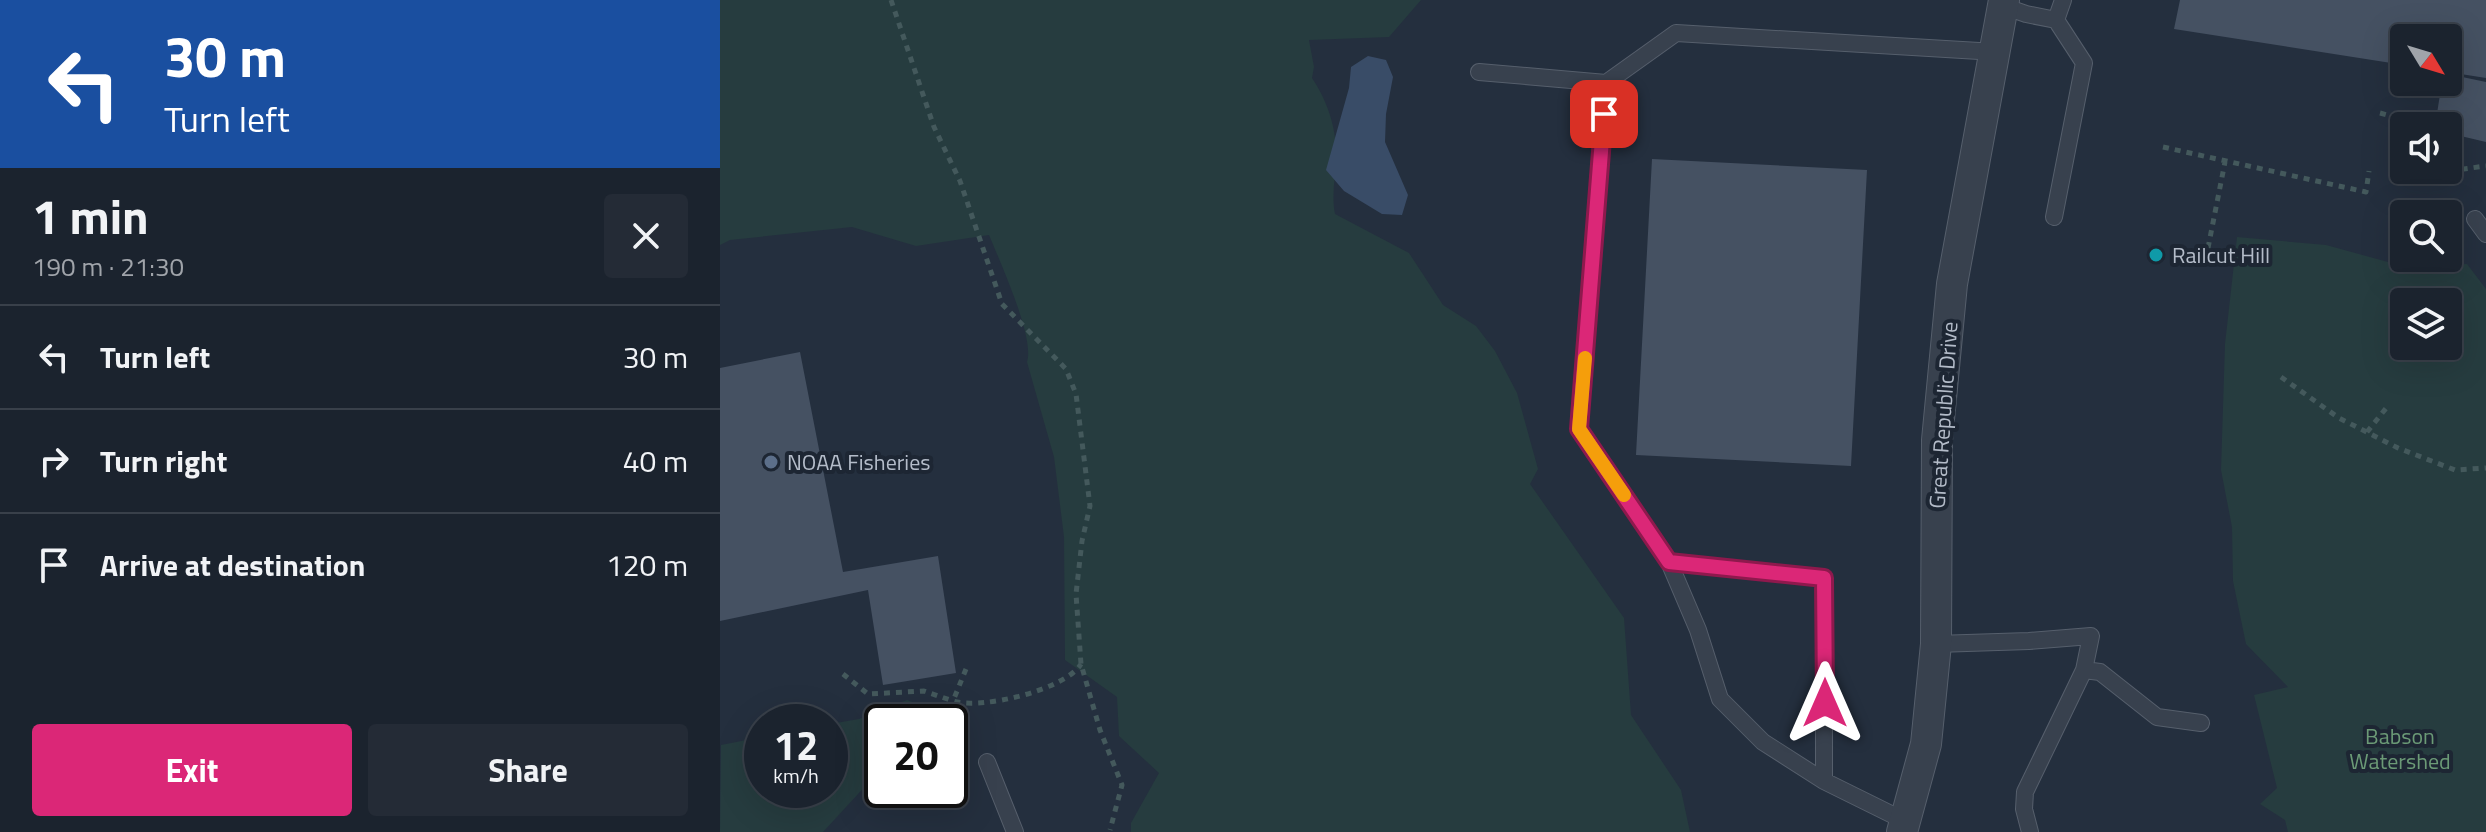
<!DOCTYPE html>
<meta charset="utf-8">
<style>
body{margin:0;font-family:"Titillium Web",sans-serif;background:#242b36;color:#f1f3f6;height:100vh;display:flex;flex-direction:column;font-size:30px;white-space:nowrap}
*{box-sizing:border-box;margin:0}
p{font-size:26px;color:#a0a4aa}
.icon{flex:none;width:44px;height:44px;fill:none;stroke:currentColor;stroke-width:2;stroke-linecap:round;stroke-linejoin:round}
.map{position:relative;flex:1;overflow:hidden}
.panel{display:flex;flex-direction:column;background:#1b232e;width:720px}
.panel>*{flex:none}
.hud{background:#1a4fa0;color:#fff;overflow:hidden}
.needle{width:52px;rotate:128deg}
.controls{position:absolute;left:1670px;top:24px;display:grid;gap:16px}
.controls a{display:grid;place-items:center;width:72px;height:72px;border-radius:8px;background:#1b232e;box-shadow:0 8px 32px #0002,0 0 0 2px #39404a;font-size:40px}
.speed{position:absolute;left:24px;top:704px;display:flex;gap:16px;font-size:40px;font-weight:700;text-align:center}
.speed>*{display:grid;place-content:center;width:104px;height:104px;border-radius:50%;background:#1b232e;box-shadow:0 8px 32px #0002,0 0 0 2px #39404a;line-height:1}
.speed small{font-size:20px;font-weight:400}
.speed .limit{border:4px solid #111;border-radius:12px;background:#fff;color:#111}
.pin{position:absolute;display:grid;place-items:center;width:68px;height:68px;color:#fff;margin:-34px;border-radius:16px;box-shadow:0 4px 12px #0006}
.me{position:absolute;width:88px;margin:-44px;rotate:0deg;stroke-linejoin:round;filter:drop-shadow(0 0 6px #0008)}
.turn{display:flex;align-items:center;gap:28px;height:168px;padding:0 32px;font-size:36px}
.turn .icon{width:104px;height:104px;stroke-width:2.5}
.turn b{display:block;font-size:56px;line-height:68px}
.round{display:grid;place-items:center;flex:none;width:84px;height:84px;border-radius:8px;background:#242b36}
.overview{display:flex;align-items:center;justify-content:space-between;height:136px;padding:0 32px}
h1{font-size:48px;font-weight:700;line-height:60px}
.action{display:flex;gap:16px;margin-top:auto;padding:16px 32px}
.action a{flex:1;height:92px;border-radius:8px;background:#db2777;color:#fff;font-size:32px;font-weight:700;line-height:92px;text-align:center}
.action a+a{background:#242b36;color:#f1f3f6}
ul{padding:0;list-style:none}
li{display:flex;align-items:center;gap:24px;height:104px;padding:0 32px;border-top:2px solid #39404a}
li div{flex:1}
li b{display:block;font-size:30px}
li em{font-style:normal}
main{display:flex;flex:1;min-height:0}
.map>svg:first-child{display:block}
.green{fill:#263c3f;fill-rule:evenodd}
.water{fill:#394c67}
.building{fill:#455162}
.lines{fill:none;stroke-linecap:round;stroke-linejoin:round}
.lane-casing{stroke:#565f6c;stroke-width:18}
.street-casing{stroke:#565f6c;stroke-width:32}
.path{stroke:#44595c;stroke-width:5;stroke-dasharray:6 6;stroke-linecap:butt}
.lane{stroke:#38414e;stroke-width:16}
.street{stroke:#38414e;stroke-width:30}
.route-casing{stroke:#8e194d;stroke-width:20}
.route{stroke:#db2777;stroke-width:14}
.slow{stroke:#f59e0b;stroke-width:14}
.culture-dot{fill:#0f9aa8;stroke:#1d2633;stroke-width:3}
.service-dot{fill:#5c6f8a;stroke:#1d2633;stroke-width:3}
.labels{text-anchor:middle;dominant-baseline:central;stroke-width:8;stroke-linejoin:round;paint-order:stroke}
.poi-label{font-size:22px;fill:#b4bcc9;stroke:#1d2633;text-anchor:start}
.street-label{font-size:22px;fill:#b4bcc9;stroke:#1d2633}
.park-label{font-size:22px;fill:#6b9a76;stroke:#1d2633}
</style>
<main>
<section class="panel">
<div class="hud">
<div class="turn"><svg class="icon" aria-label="left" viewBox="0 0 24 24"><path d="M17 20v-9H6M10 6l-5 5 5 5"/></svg><div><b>30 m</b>Turn left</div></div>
</div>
<div class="overview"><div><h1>1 min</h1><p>190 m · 21:30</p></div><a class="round"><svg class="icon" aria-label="close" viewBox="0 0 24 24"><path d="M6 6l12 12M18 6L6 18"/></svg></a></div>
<ul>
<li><svg class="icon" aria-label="left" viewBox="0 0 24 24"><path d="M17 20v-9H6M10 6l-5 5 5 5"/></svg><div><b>Turn left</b></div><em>30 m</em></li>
<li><svg class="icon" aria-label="right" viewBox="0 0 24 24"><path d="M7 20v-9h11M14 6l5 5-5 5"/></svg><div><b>Turn right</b></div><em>40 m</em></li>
<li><svg class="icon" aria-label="arrive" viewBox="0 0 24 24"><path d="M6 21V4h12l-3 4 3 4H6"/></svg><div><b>Arrive at destination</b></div><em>120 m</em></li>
</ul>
<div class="action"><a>Exit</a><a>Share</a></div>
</section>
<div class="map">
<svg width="1766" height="832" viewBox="0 0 1766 832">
<rect width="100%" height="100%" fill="#242f3e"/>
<path class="green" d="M0,0H701L669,37L589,40L594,67L592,78C607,100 617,129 616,156C616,176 611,194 615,214L689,253L723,305L756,326L775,351L797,393L818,469L810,484L904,618L911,715L961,790L970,832H411V823L439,773L399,736L397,697L345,660L344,537L334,457L307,362C315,338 280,262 269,235L196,246L132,227L10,240L0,245Z
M1517,237L1606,245L1679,265L1747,264L1766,289V832H1568L1565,820L1540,804L1557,788L1534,695L1568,687L1526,644L1513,581L1512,527L1501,470L1505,344ZM1728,302V346H1684V302Z
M187,700L231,716L222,722H162V768L103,832H0L1,745L42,737V790H110V724L139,719Z"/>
<path class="water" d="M648,56L666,60L673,77L666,114L665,142L688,195L682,215L662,214L624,191L606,170L629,88L631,67Z"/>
<path class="building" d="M1460,0H1766V78L1728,72V38H1684V65L1454,29Z
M1728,74L1766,82V142L1728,133V126H1715L1722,82H1728Z
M932,159L1147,170L1131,466L916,455Z
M80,352L123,572L218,556L236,673L163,685L148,590L0,621V368Z"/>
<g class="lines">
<g class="lane-casing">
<path id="lane" d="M1283,6L1306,14L1336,20L1364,63L1334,217
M1336,20L1343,0
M759,72L886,83L859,429L949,562L1104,578V781L1185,821
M886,83L956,33L1276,52
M1755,219L1766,234
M949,562L978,630L1000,699L1043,742L1104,781
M1216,644L1309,641L1371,636L1364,670L1305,792L1304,809L1310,832
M1364,670L1380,672L1437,717L1481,723
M267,762L295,832"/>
</g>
<g class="street-casing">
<path id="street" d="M1182,832L1206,744L1216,644L1217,440L1232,284L1284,0"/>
</g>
<path class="path" d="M171,0L214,127L240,181L282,304L346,369L356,394L370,506L362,541L356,594L361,664L380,730L402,785L390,830
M1660,113L1708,126
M1443,147L1646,192L1649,171
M1706,170L1720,172L1766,166
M1488,248L1505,162
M1561,377L1619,418L1678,448L1735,470L1766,468
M1647,432L1667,407
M246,669L233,701C261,710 345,690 361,664
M123,674L148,694L204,691L233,701"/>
<use href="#lane" class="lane"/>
<use href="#street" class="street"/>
</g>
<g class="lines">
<g class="route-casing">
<path id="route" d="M884,114L859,429L949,562L1104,578L1105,703"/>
</g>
<use href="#route" class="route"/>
<path class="slow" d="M865,358L859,429L904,495"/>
</g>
<circle class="culture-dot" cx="1436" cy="255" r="8"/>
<circle class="service-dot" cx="51" cy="462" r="8"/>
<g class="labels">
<g class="poi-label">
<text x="1452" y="255">Railcut Hill</text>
<text x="67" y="462">NOAA Fisheries</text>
</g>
<g class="street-label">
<text transform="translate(1223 415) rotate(-86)">Great Republic Drive</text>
</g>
<g class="park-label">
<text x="1680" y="736">Babson<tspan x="1680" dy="25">Watershed</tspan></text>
</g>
</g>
</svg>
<div class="controls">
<a><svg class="needle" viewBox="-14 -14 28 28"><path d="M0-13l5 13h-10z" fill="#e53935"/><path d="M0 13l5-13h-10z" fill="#a0a4aa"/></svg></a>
<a><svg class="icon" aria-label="sound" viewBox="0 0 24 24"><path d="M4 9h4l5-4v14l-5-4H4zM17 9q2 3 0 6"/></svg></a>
<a><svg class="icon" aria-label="search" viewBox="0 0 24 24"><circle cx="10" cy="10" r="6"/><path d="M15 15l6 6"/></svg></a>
<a><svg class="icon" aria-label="layers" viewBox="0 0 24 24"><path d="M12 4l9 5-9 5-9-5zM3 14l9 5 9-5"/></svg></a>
</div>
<div class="speed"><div>12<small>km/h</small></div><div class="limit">20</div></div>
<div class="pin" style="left:884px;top:114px;background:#d93025"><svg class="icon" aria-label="arrive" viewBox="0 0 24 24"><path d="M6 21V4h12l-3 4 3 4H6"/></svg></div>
<svg class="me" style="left:1105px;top:703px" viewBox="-20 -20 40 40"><path d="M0-17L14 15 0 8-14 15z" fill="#db2777" stroke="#fff" stroke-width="4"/></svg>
</div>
</main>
